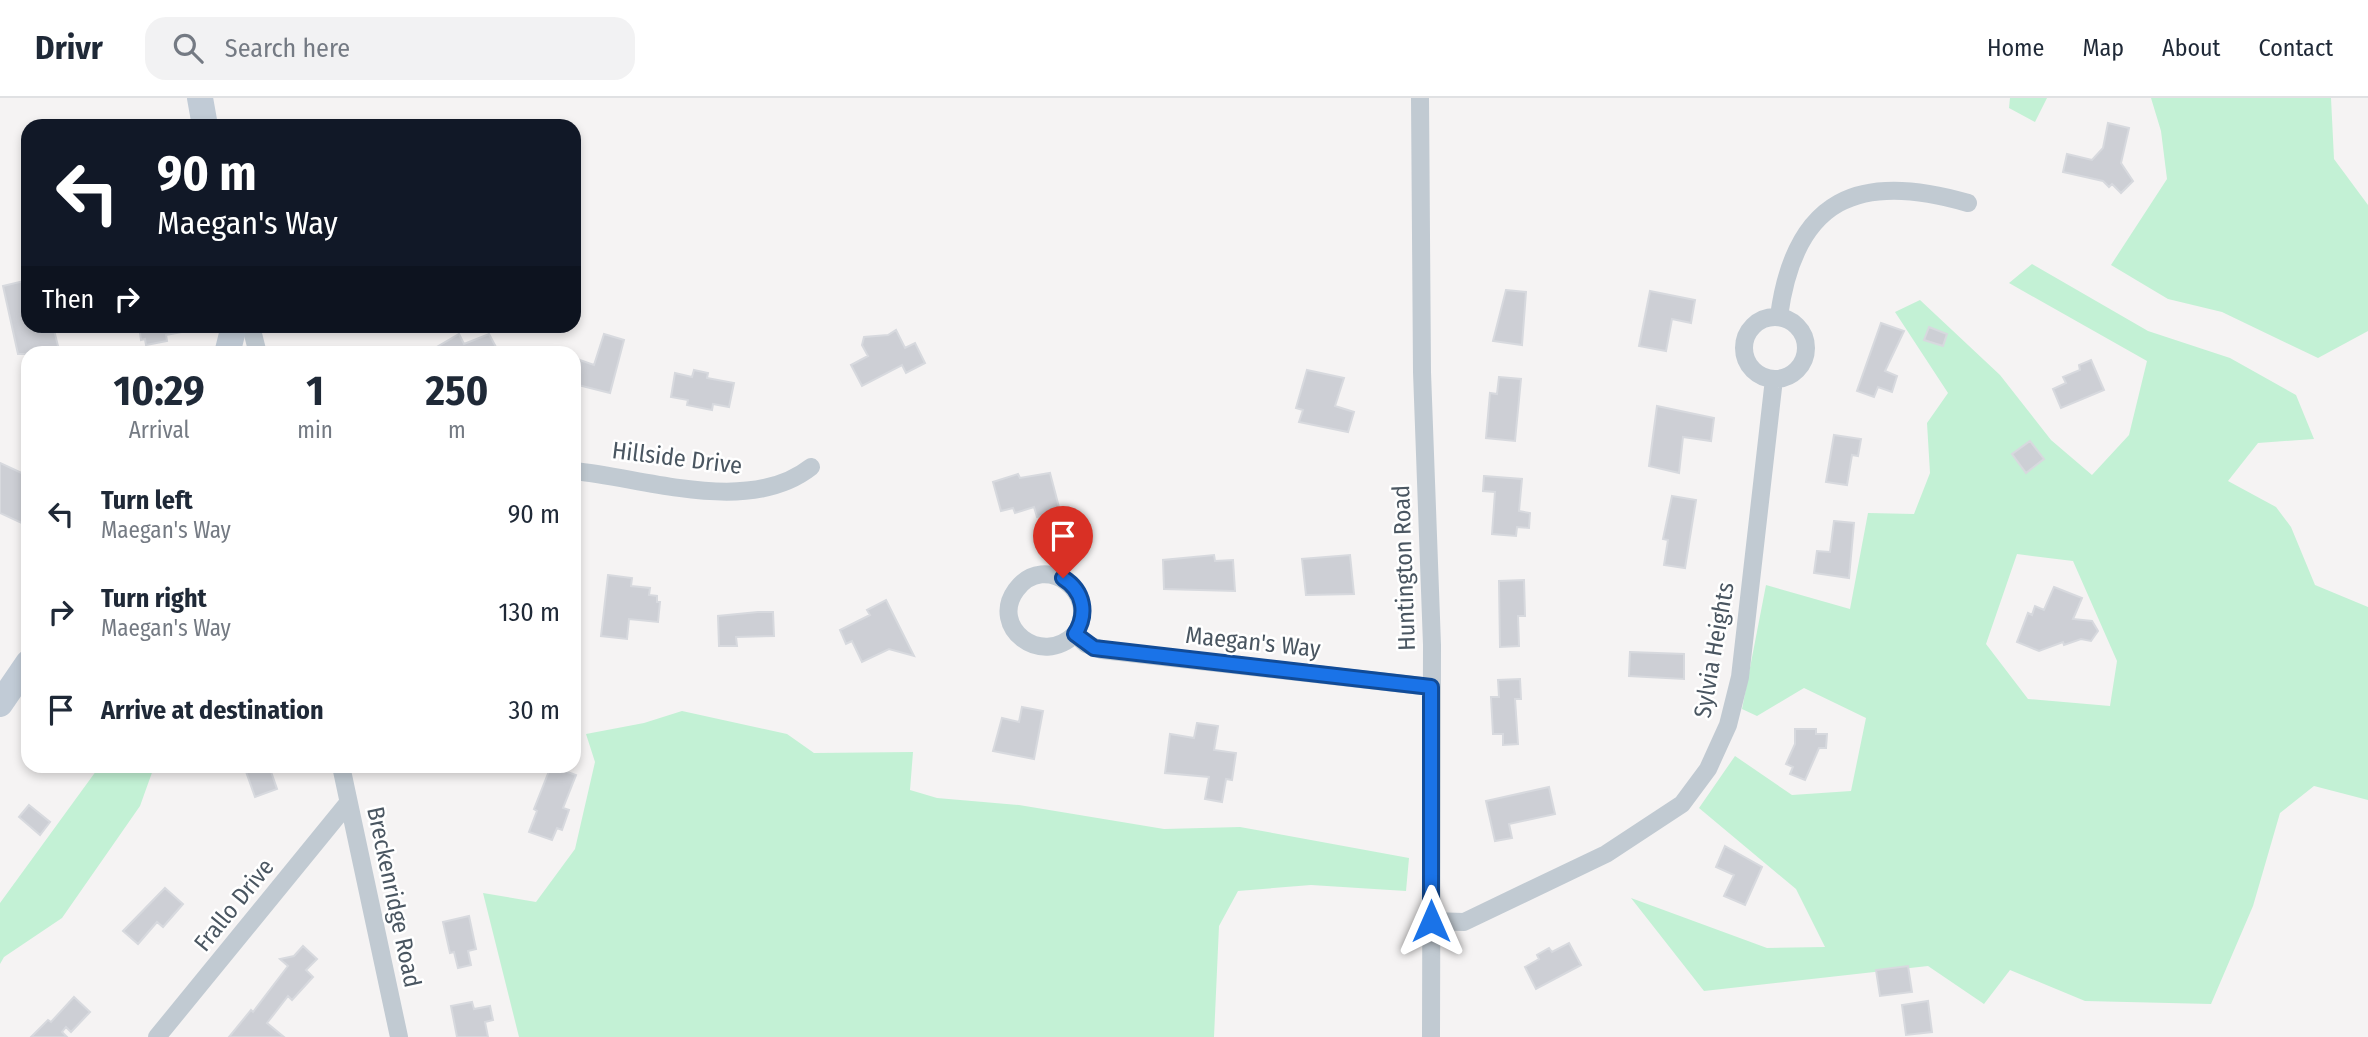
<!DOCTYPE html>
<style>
body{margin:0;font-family:"Fira Sans Condensed",sans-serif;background:#f2f2f3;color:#1f2937;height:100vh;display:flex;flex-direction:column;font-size:26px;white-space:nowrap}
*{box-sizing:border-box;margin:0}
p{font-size:23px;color:#747a83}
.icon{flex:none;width:38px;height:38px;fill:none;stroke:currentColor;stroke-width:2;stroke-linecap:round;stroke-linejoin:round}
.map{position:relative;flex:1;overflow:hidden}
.sheet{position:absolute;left:21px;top:248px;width:560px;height:427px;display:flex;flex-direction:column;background:#fff;border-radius:21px;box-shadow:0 4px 10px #0003}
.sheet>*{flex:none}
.hud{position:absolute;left:21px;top:21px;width:560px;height:214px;border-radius:21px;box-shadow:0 4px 10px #0003;background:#111827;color:#fff;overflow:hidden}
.pin{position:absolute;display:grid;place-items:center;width:60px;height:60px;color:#fff;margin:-72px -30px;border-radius:50% 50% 50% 0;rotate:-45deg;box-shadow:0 0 7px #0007}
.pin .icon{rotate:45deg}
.me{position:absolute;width:77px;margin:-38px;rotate:0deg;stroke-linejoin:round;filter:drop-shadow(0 0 5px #0008)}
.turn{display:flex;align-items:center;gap:24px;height:147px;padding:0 21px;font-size:32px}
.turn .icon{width:91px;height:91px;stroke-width:2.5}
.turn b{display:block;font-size:49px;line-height:60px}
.then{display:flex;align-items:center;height:66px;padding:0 21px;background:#0003;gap:14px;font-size:26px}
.eta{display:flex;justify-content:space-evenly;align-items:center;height:119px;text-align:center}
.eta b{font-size:42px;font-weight:700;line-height:49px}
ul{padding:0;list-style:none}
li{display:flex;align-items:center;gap:21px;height:98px;padding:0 21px}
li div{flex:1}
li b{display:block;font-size:26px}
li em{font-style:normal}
header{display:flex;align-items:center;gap:42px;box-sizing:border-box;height:98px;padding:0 35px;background:#fff;border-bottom:2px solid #e0e1e3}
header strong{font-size:33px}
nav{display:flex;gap:38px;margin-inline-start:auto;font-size:24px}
.search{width:490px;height:63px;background:#f2f2f3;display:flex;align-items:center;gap:18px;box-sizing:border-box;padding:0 24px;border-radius:21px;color:#747a83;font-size:26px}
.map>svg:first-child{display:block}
.green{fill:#c3f1d5;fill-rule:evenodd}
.building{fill:#cdcfd5;stroke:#d7d9de;stroke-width:2}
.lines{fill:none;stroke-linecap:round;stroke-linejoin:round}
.street{stroke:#c1cad2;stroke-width:18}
.secondary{stroke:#c1cbd6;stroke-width:26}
.route-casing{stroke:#114b97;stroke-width:18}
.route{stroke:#1a73e8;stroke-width:12}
.labels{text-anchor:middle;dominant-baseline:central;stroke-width:5;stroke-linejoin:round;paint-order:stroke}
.street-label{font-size:24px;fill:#4a5661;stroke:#fff}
</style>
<header>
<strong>Drivr</strong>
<div class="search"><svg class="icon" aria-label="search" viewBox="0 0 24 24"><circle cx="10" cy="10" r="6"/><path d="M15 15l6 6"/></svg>Search here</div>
<nav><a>Home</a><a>Map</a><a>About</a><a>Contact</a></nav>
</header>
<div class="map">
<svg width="2368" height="939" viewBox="0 0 2368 939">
<rect width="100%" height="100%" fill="#f5f3f3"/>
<path class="green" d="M2010,0H2047L2035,24L2009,10Z
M2151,0H2331L2334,61L2368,107V233L2318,260L2222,214L2168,201L2111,167L2167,81L2161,33Z
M2032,166L2148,233L2230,260L2296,297L2314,341L2258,345L2228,383L2276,409L2291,429L2315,487L2368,509V702L2314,688L2280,715L2253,808L2211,906L2085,903L2010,872L1984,906L1928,868L1704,893L1631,800L1767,850L1825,849L1796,791L1699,710L1735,658L1792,697L1851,693L1866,620L1804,590L1757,618L1742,611L1766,487L1850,511L1868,415L1914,416L1930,375L1927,325L1948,295L1895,214L1920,202L2000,277L2051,342L2092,377L2129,337L2147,263L2009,185ZM2017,456L2073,463L2117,563L2110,608L2028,601L1986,546Z
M682,613L787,636L814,655L913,654L910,692L937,700L1019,707L1164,731L1240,729L1409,760L1406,793L1311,787L1238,793L1219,828L1214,939H519L483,795L536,804L575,751L595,664L586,636L644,625Z
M99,669H154L140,708L62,820L4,859L0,866V805Z"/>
<path class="building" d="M2108,25L2129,30L2121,65L2133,83L2121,95L2112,86L2109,89L2103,83L2063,74L2067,56L2092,62L2103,50Z
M28,182V228H53L60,256H18L3,188Z
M1506,192L1526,194L1522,247L1493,243Z
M1650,193L1695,202L1691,225L1672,221L1666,253L1639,248Z
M1881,225L1904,233L1885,273L1897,278L1892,294L1878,289L1874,299L1857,293Z
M139,228H181L182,234L166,237L167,243L146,247L145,241L141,242Z
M1929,229L1947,236L1943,248L1924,242Z
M896,232L905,250L915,245L925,265L906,275L902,267L862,288L851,267L868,258L862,247L864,239L888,237Z
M459,236L464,246L489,236L497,251L490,256H425Z
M604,236L624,242L610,295L574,286V260L594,267Z
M2091,262L2104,292L2061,310L2053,291L2066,285L2063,279L2080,272L2079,267Z
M694,272L708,275L707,280L734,285L729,309L713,306L712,312L687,307L688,302L671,299L675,275L692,279Z
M1307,272L1344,280L1335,308L1354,314L1348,334L1299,324L1303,312L1296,310Z
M1499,279L1521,281L1515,343L1486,340L1490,295L1497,296Z
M1657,308L1714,320L1711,343L1683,339L1679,375L1649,368Z
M1834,337L1861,341L1858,358L1852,357L1847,387L1826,384Z
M2030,343L2044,361L2026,375L2012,356Z
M0,365L28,378V428L0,415Z
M1050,375L1060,413L1037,419L1034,409L1015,415L1013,410L1001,413L993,384L1018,376L1020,380Z
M1484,378L1522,381L1519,413L1530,415L1529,430L1517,429L1516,438L1492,436L1495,394L1483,393Z
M1672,398L1696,402L1685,470L1664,467L1668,442L1663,441Z
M1834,423L1854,425L1849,480L1814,475L1817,453L1830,454Z
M1214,457L1215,463L1233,462L1235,493L1164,491L1163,462Z
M1350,457L1354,496L1306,497L1302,461Z
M608,477L632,480L631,488L650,490L649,497L657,498V504H660L658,524L629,521L627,541L601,538Z
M1524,482L1525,518H1518L1519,548L1500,549L1499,483Z
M2054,489L2082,500L2073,521L2092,523L2098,533L2091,543L2081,541L2064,547L2063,544L2039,553L2017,544L2028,515L2032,517L2035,508L2044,512Z
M886,502L914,558L889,551L862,564L852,543L846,546L840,532L870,517L867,512Z
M758,514H773L774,538L736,539L737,548H719L718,518Z
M1630,554L1684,556V581L1629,578Z
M1520,581L1521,601H1515L1518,646L1503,647V636H1493L1491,599H1499L1498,582Z
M1022,609L1043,613L1034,661L993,653L1002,620L1019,624Z
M1197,625L1218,628L1214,652L1236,655L1232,682L1226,681L1222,704L1205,701L1209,679L1165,675L1170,636L1194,640Z
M1795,631H1816V636H1827L1826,650H1819L1805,682L1790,676L1793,669L1786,666L1795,646Z
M244,668H269L277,691L255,699Z
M551,668L576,677L563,710L569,712L562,732L557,730L552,742L529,734L537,713L534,711Z
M1549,689L1555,716L1509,726L1512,740L1495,743L1486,703Z
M29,707L50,724L40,737L19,719Z
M1725,748L1762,769L1745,807L1724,798L1734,777L1716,769Z
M165,790L183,806L163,829L157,824L138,846L123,833Z
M469,818L476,851L468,853L471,867L458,870L454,854L450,855L443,824Z
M1569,845L1581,867L1536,891L1525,869L1539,861L1537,857L1549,850L1552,854Z
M303,848L317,861L306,872L313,879L292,902L288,898L267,925L284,939H229L251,912L253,914L288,868L280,861L294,858Z
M1908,868L1912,894L1880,898L1876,872Z
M74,899L90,914L71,934L66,929L62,934L67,939H31L48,922L51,924Z
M1928,903L1932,934L1906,937L1902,907Z
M472,904L474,911L490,908L493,922L485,924L488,939H457L451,908Z"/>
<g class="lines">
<path class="street" d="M1420,0L1422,274L1432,547L1431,939
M1779,218C1795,100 1859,73 1968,105
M1744 250a31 31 0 1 1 62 0a31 31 0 1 1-62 0Z
M251,228L258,256
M574,373C646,380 749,418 811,369
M1075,536C1102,496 1045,452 1016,492C989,529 1041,570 1075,536L1086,546L1102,552L1431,589
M341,668L399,939
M1431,823L1464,824L1606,756L1682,706L1708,671L1728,627L1740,579L1774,281
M157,939L348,705"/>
<path class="secondary" d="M200,0L205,28
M227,256L234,228
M0,606L28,565"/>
</g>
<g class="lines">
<g class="route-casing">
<path id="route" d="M1063,480C1084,493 1088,516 1075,536L1094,550L1431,589V823"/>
</g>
<use href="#route" class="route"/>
</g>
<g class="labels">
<g class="street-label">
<text transform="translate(677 360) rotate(7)">Hillside Drive</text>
<text transform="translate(1404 470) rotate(-92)">Huntington Road</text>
<text transform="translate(1253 544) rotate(6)">Maegan's Way</text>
<text transform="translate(1714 552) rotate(-80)">Sylvia Heights</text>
<text transform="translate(394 799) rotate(78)">Breckenridge Road</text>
<text transform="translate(234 807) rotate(-51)">Frallo Drive</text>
</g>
</g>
</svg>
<div class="pin" style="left:1063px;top:480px;background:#d93025"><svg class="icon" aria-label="arrive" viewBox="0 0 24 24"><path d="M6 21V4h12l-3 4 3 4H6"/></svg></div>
<svg class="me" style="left:1431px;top:823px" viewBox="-20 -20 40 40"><path d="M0-17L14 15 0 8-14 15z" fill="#1a73e8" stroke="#fff" stroke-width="4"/></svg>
<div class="hud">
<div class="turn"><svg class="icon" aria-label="left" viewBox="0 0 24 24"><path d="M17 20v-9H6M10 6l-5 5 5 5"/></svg><div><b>90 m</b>Maegan's Way</div></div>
<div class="then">Then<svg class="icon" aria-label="right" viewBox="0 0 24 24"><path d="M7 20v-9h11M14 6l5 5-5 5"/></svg></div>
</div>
<section class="sheet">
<div class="eta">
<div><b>10:29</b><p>Arrival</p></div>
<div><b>1</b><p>min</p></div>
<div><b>250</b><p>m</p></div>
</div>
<ul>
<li><svg class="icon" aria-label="left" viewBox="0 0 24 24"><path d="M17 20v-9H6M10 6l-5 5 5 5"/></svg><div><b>Turn left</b><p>Maegan's Way</p></div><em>90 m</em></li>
<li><svg class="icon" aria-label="right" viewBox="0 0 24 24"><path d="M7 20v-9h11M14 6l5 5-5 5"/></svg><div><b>Turn right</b><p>Maegan's Way</p></div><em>130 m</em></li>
<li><svg class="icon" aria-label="arrive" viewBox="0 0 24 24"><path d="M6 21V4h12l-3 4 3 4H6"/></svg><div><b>Arrive at destination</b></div><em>30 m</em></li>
</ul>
</section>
</div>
